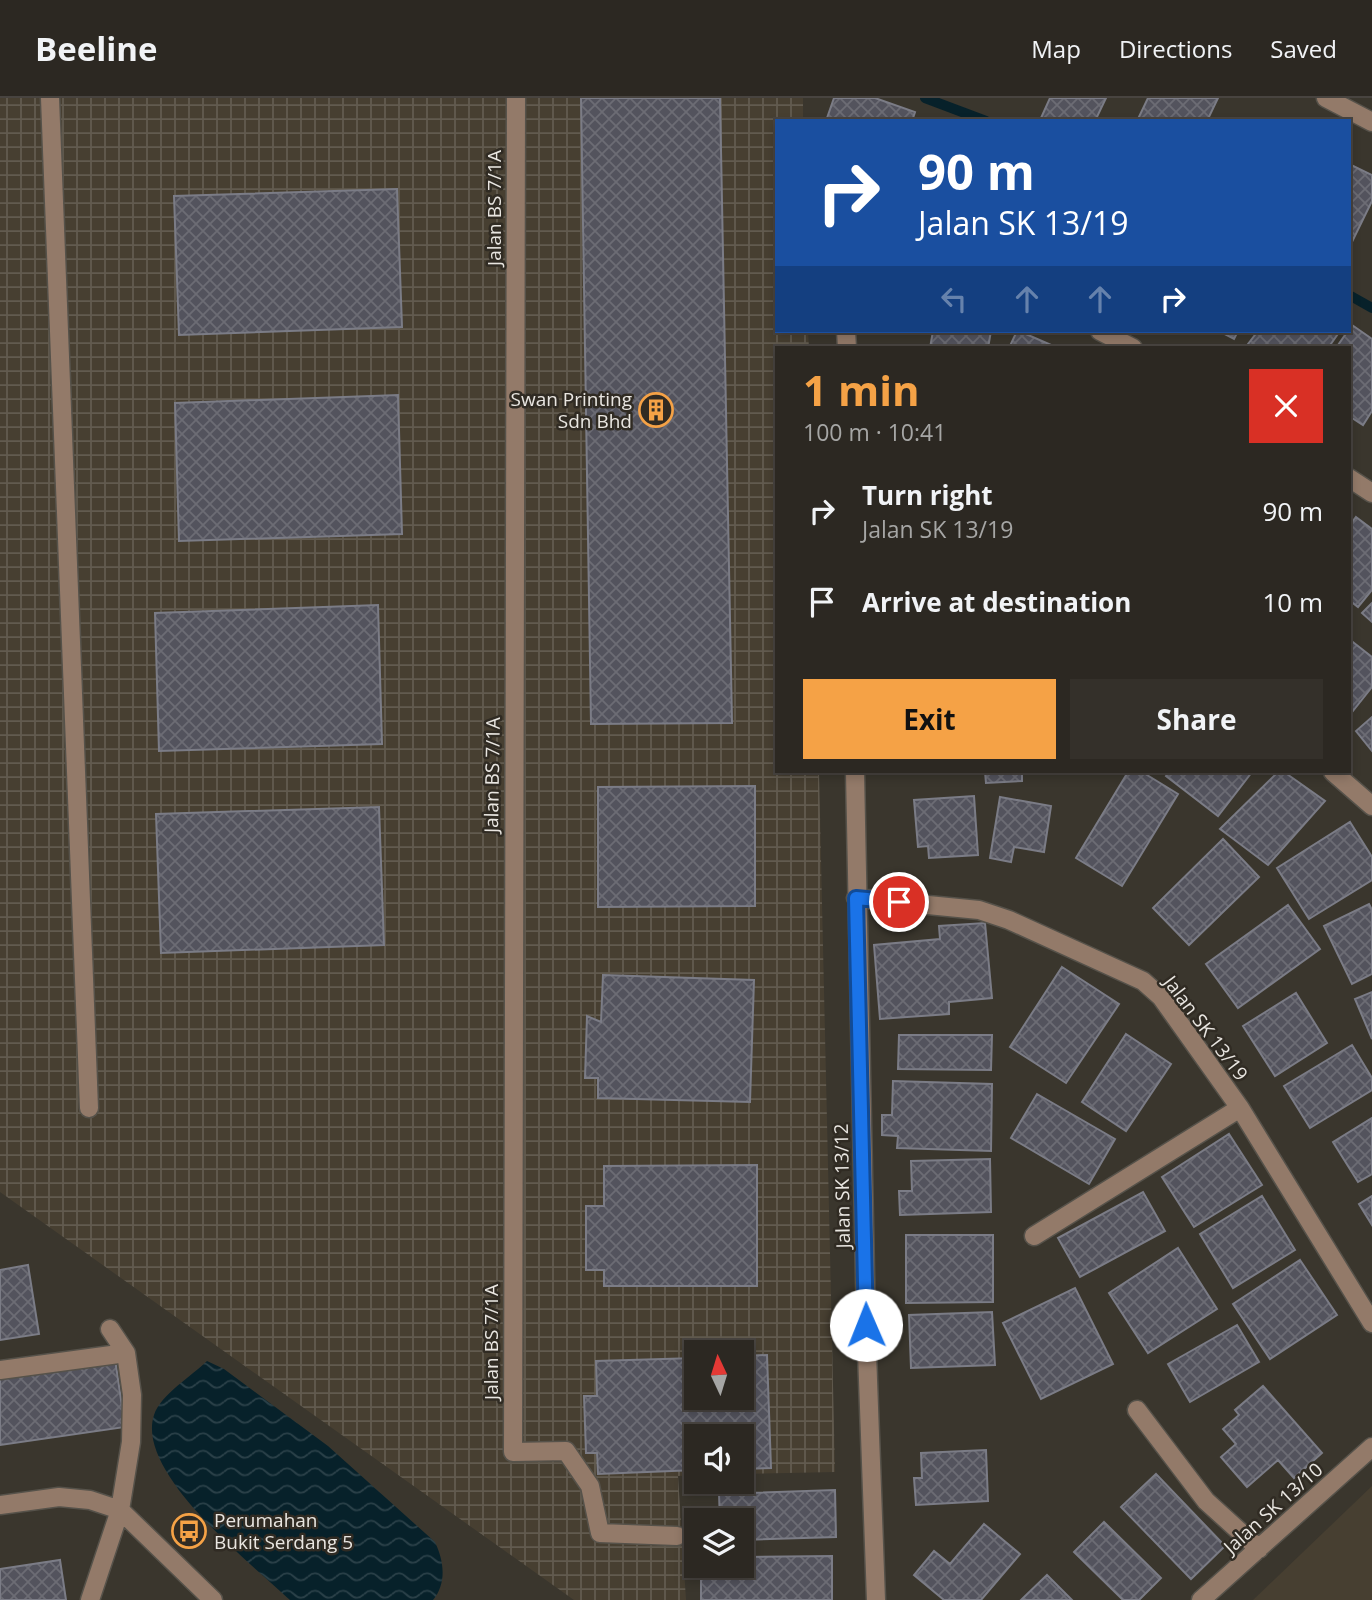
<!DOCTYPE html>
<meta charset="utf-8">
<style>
body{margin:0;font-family:"Open Sans",sans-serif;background:#34302a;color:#f1f3f6;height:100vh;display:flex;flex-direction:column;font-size:26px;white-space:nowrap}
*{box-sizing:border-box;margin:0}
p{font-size:23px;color:#a6a6a5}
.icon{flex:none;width:38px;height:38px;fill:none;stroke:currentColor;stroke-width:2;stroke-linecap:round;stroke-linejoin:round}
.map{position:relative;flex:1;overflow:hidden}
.sheet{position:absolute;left:775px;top:248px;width:576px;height:427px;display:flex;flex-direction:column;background:#2c2822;border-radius:0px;box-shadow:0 4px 10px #0003,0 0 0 2px #484440}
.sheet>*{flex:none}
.guide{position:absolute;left:775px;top:21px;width:576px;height:214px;border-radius:0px;box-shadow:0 4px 10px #0003,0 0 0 2px #484440;background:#1a4fa0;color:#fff;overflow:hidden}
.needle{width:46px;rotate:356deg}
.buttons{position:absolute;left:684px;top:1242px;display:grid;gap:14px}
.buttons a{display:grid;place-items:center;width:70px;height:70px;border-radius:0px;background:#2c2822;box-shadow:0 4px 10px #0003,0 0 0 2px #484440;font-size:35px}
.pin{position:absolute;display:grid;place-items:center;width:60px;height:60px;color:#fff;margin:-30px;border:4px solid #fff;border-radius:50%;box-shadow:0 2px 7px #0007}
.me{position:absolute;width:77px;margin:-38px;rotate:359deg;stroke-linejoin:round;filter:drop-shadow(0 0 5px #0008)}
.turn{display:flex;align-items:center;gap:24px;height:147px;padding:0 28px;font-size:32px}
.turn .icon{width:91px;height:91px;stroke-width:2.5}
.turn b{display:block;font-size:49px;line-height:60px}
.lanes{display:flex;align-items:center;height:66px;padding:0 28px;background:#0003;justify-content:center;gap:35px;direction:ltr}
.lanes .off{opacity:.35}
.round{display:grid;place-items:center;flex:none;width:74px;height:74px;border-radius:0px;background:#34302a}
.head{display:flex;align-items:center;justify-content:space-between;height:119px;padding:0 28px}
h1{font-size:42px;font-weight:700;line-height:52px;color:#f5a246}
.action{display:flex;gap:14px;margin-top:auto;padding:14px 28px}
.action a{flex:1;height:80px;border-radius:0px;background:#f5a246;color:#111;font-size:28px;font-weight:700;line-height:80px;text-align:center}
.action a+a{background:#34302a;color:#f1f3f6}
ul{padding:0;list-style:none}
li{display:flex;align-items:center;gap:21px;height:91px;padding:0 28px}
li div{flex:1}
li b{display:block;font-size:26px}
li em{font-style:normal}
header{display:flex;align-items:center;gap:42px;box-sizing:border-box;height:98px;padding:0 35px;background:#2c2822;border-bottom:2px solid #484440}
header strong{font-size:33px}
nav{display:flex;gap:38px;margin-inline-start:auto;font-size:24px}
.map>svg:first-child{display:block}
.industrial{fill:url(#industrial-grid);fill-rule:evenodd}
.built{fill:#473f31}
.water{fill:url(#water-waves)}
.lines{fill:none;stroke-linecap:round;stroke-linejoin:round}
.stream{stroke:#07212a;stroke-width:10}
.building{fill:url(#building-cross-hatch);stroke:#7b7c86;stroke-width:2}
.minor-casing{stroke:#56524a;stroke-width:21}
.minor{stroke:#937a69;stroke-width:18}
.route-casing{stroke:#114b97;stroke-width:18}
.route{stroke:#1a73e8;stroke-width:12}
.labels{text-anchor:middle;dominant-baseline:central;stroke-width:5;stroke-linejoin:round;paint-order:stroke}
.street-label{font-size:19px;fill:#e9e6e1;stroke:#302b23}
.poi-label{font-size:19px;fill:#e9e6e1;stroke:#302b23;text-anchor:end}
</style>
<header>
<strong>Beeline</strong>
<nav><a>Map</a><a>Directions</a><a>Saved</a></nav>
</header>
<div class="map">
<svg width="1372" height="1502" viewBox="0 0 1372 1502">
<defs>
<pattern id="industrial-grid" width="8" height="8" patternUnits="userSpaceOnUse" patternTransform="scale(1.75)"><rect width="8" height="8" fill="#473f31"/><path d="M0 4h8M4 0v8" fill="none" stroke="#625b4f"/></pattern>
<pattern id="water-waves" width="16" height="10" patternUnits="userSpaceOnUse" patternTransform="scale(1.75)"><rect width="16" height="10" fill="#07212a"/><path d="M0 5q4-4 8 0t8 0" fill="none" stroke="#2b4149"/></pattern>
<pattern id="building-cross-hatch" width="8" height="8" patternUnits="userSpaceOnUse" patternTransform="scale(1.75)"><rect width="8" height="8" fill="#53535d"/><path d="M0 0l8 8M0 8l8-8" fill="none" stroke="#6c6c74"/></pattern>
</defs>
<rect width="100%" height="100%" fill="#3a362d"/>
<path class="industrial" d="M0,0H803V23H777V233H808L809,250H777V674H819L835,1374L742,1376V1339H696V1377L678,1378L686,1502H574L0,1094ZM696,1255H742V1300H696Z"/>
<path class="built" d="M1372,1388V1502H1253Z"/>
<path class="water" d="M207,1263L224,1271L328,1348L435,1444C444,1463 447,1485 433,1502H290C252,1466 135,1375 154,1317C161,1296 192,1278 207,1263Z"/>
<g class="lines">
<path class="stream" d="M925,0L986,23
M1349,197L1372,210"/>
</g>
<path class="building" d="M581,0H720L732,625L591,626Z
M834,0H875L915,14L912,23H826Z
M1050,0H1106L1095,23H1048L1041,20Z
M1148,0H1218L1207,23H1137Z
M1349,66L1372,77V103L1349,150Z
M397,91L402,229L179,237L174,98Z
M1352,227L1372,241V313L1363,327L1349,318V250H1336Z
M933,233H991L988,250H930Z
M1017,233H1019L1058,250H1009Z
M1219,233H1238L1234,241Z
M1258,233H1340L1328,250H1245Z
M398,297L402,436L179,443L175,305Z
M1356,419L1372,431V492L1358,509L1349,502V428Z
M1372,505V524L1362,515Z
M378,507L382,646L159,653L155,515Z
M1349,541L1372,559V589L1349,618Z
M1372,619V653L1356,633Z
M985,674H1022V683L986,685Z
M1128,674H1142L1178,696L1122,788L1076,760Z
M1169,674H1252L1218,718L1166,678Z
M1278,674H1284L1325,703L1268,767L1220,731Z
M755,688V808L598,809V689Z
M974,698L978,757L929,760L928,748L918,749L914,702Z
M1000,699L1051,708L1044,754L1014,749L1011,764L990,760Z
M379,709L384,847L161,855L156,716Z
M1350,724L1372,759V782L1309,821L1277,770Z
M1223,741L1259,779L1189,847L1153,810Z
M1369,806L1372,812V876L1352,886L1324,828Z
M1288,807L1320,851L1238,910L1206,866Z
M985,825L992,900L949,904V916L880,921L874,847L940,841L939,828Z
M1062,869L1119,906L1066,985L1010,949Z
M603,877L754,882L750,1004L598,1000V980H585L587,918L601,924Z
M1372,894V941L1355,901Z
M1296,895L1327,945L1275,978L1243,928Z
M1126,936L1171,966L1126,1033L1082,1004Z
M899,937H992L991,972L898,971Z
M1352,947L1372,980V992L1310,1030L1284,988Z
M893,983L992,986L991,1053L897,1050L898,1038L882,1037V1017H892Z
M1037,996L1115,1041L1089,1086L1011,1040Z
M1372,1020V1076L1358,1084L1333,1044Z
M1229,1036L1262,1087L1194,1129L1162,1079Z
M990,1061L991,1114L900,1117L899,1093H912L911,1063Z
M757,1067V1188H604V1172H586V1108H604V1068Z
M1143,1094L1165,1133L1080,1179L1058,1140Z
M1262,1098L1295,1152L1233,1190L1200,1136Z
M1372,1098V1127L1359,1106Z
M906,1137H993V1204L906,1205Z
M1178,1150L1217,1211L1148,1255L1109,1195Z
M1300,1162L1337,1217L1270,1261L1233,1206Z
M28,1167L39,1236L0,1242V1172Z
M1075,1190L1113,1266L1041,1301L1003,1225Z
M992,1214L995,1267L911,1270L909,1217Z
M1237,1227L1259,1264L1190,1304L1168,1266Z
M767,1257L771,1370L742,1371V1339H696V1372L598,1376L597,1355H586L584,1298H597L596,1263L696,1260V1300H742V1258Z
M115,1261L125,1329L0,1347V1278Z
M1263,1288L1322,1355L1294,1380L1278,1362L1247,1389L1221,1359L1236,1346L1223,1331L1239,1317L1235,1312Z
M986,1352L988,1403L916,1407L914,1380H922L921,1355Z
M1156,1376L1225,1448L1191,1481L1121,1409Z
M835,1392L836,1439L742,1442V1423H720L719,1396Z
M1104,1424L1161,1480L1139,1502H1123L1074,1454Z
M984,1426L1020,1456L981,1502H944L914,1477L934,1453L950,1466Z
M832,1458V1502H701V1468H742V1459Z
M60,1462L66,1502H0V1471Z
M1047,1477L1072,1502H1021Z"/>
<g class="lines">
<g class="minor-casing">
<path id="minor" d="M50,0L89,1010
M516,0L513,1354L566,1353L590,1388L600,1435L677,1438
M1326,0L1372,24
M846,233L847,250
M1100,233L1133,250
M1349,380L1372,395
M855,674L866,1227L876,1502
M1333,674L1372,708
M856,800L979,812L1009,822L1143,883L1161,899L1240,1010L1372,1225
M1034,1138L1240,1010
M0,1272L126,1255
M1137,1312L1206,1403L1259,1451
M0,1407L59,1399L90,1402L120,1412L213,1502
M90,1502L120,1412L131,1344L132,1297L126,1255L110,1231
M1201,1502L1372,1349"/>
</g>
<use href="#minor" class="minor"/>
</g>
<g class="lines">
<g class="route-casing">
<path id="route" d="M866,1227L856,800L899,804"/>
</g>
<use href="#route" class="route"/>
</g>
<defs>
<g id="building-ring" transform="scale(1.75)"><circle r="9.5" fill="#302b23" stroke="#f5a246" stroke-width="1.5"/><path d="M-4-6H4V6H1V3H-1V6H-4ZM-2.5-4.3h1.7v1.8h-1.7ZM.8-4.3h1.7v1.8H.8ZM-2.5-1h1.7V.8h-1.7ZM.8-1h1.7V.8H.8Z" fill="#f5a246"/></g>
<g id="bus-ring" transform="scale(1.75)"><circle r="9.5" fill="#302b23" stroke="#f5a246" stroke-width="1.5"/><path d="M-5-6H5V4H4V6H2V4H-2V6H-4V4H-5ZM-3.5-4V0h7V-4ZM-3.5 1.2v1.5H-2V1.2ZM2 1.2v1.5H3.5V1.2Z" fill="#f5a246"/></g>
</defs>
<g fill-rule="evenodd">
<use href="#building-ring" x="656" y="312"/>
<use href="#bus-ring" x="189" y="1433"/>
</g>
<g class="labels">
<g class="street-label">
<text transform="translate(494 110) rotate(-90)">Jalan BS 7/1A</text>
<text transform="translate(492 677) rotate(-89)">Jalan BS 7/1A</text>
<text transform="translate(1206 930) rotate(53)">Jalan SK 13/19</text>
<text transform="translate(842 1088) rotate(-91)">Jalan SK 13/12</text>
<text transform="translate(491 1244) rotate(-90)">Jalan BS 7/1A</text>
<text transform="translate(1273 1410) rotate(-42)">Jalan SK 13/10</text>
</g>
<g class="poi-label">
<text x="632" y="301">Swan Printing<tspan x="632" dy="22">Sdn Bhd</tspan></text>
<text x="214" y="1422" text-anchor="start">Perumahan<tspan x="214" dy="22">Bukit Serdang 5</tspan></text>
</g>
</g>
</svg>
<div class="buttons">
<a><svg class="needle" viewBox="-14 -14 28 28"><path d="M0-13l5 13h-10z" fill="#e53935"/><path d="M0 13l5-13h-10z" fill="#a6a6a5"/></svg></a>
<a><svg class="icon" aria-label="sound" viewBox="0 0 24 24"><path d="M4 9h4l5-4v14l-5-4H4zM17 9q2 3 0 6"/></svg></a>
<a><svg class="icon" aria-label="layers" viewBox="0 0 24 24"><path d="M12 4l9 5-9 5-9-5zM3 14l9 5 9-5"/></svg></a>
</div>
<div class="pin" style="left:899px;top:804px;background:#d93025"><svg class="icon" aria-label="arrive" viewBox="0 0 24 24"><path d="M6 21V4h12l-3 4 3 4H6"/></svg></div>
<svg class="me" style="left:866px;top:1227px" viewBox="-20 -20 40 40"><circle r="19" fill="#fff"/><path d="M0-13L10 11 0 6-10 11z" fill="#1a73e8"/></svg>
<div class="guide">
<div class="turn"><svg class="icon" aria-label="right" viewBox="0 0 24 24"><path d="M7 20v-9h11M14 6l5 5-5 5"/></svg><div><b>90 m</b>Jalan SK 13/19</div></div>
<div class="lanes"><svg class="icon off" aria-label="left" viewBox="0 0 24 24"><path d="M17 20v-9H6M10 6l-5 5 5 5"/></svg><svg class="icon off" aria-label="ahead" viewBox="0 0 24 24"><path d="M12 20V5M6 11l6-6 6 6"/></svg><svg class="icon off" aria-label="ahead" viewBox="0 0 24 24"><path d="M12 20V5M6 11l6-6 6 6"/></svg><svg class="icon" aria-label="right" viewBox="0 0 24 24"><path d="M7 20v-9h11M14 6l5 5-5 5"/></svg></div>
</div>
<section class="sheet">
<div class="head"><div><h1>1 min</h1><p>100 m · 10:41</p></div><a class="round" style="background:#d93025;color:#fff"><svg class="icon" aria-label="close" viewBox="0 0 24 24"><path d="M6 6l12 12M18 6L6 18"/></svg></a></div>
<ul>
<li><svg class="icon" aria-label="right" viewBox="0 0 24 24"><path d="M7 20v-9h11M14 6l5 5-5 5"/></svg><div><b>Turn right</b><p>Jalan SK 13/19</p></div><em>90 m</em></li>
<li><svg class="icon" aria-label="arrive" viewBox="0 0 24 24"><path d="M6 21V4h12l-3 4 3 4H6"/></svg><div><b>Arrive at destination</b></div><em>10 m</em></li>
</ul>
<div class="action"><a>Exit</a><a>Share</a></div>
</section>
</div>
